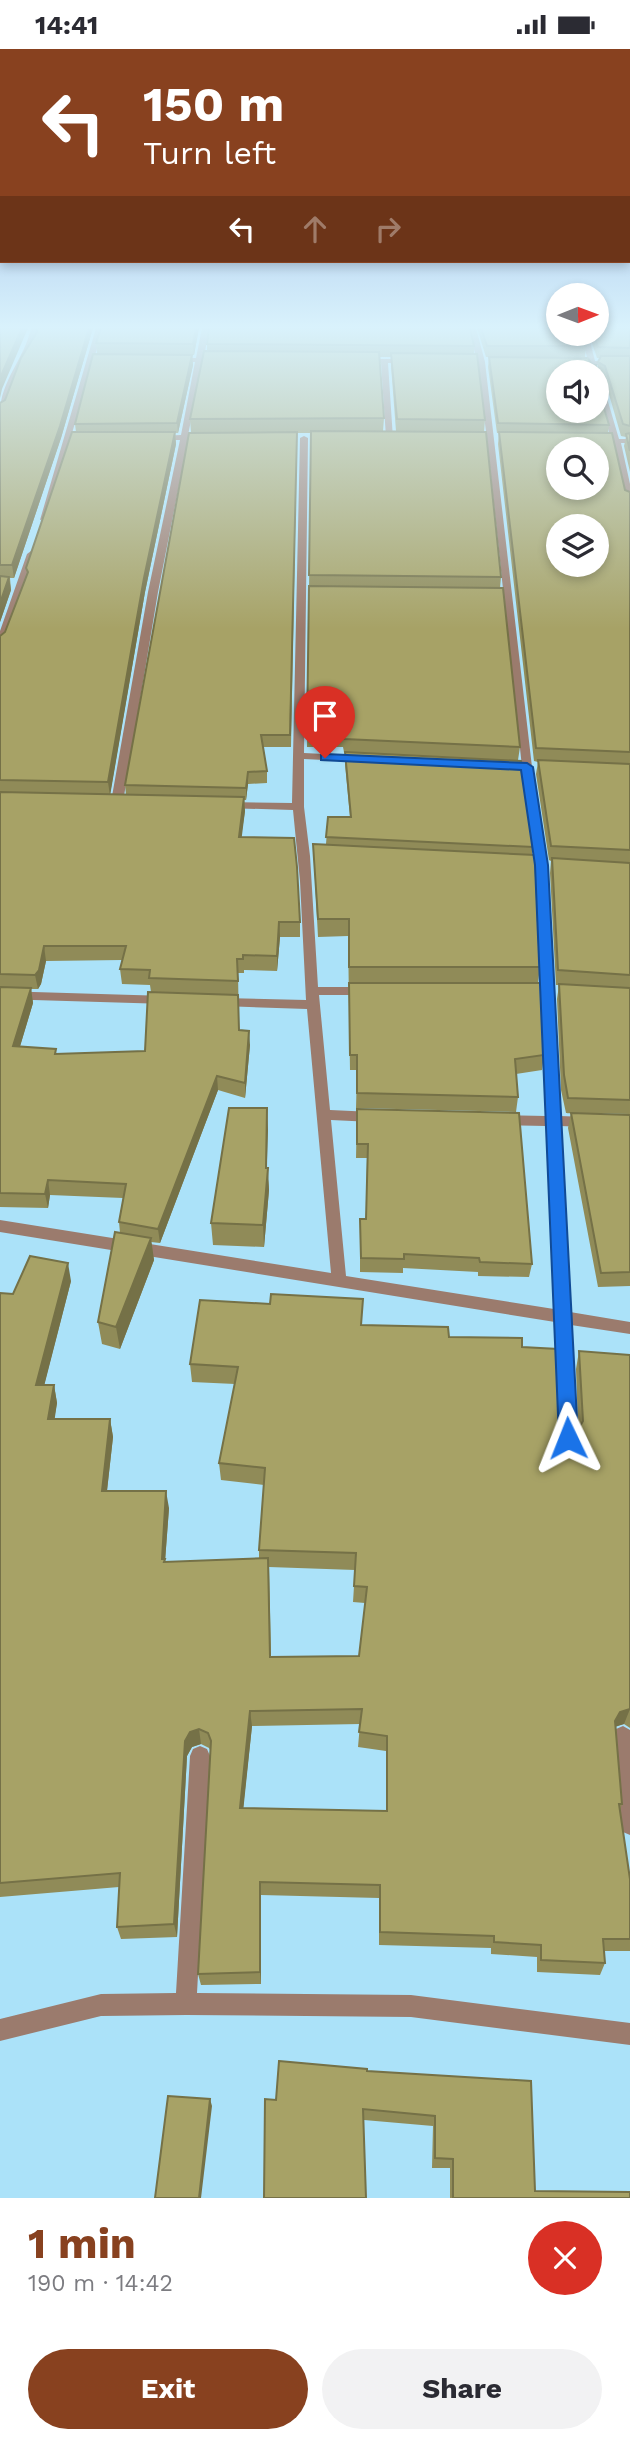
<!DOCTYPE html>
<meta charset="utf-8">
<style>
body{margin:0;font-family:"Work Sans",sans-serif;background:#f2f2f3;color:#2b2b33;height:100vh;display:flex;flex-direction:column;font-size:26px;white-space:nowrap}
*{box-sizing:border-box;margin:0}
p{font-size:23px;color:#7c7c81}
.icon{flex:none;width:38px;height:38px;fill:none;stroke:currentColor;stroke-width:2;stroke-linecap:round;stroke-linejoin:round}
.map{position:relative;height:2149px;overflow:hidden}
.sheet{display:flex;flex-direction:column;background:#fff;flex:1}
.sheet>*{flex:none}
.top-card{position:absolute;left:0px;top:0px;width:630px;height:214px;box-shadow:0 4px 10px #0003;background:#88411f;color:#fff;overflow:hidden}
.needle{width:46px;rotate:89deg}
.buttons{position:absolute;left:546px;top:234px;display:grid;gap:14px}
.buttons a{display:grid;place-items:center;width:63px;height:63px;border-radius:50%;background:#fff;box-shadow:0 4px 10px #0003;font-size:35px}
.pin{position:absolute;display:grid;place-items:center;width:60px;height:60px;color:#fff;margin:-72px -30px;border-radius:50% 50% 50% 0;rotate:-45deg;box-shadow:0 0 7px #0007}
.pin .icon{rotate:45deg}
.me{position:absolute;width:77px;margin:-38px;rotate:358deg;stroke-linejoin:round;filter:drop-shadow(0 0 5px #0008)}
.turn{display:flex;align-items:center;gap:24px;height:147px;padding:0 28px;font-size:32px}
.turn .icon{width:91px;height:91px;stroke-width:2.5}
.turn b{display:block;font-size:49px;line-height:60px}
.lanes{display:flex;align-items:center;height:66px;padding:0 28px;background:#0003;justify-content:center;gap:35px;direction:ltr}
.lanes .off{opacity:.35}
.round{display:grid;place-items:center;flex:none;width:74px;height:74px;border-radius:37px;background:#f2f2f3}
.summary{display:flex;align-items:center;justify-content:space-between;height:119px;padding:0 28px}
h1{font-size:42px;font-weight:700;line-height:52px;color:#88411f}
.action{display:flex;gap:14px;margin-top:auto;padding:14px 28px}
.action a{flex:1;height:80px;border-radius:42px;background:#88411f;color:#fff;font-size:28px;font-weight:700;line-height:80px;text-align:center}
.action a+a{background:#f2f2f3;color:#2b2b33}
.status{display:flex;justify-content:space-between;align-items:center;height:49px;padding:0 35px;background:#fff;direction:ltr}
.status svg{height:19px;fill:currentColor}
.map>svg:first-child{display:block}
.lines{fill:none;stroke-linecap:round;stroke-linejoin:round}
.street{fill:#9b7b6d;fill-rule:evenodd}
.wall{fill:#908b58;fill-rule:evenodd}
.shaded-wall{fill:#757147}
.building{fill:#a7a266;stroke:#757147;stroke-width:2;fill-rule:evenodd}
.route{fill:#1a73e8;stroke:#114b97;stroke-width:2}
</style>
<div class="status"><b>14:41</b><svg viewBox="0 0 49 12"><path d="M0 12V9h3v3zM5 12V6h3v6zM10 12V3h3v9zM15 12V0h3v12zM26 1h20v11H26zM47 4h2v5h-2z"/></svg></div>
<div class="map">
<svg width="630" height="2149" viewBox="0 0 630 2149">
<rect width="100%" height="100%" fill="#abe2f9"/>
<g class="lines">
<path class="street" d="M31,279H38L36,293L20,319L4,362L0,364C0,332 25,309 31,279Z
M96,279H103L47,469L40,471Z
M202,279H209L204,309H220L224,311L220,313H203L188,386H205L209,388L205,390L188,391L158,543L123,753L117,756L111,753L148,543L180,391H159L155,389L159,387L181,386L195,313H174L170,311L174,309H196Z
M469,279H476L485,313L532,718L547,816L560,1067L587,1068L594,1073L587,1078L560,1077L570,1263L630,1273V1285L571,1276L576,1389L574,1394L568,1396L562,1394L560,1389L555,1273L0,1183V1171L331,1224L307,960L222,957L216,953L222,949L306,951L300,832L293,761L225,759L219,756L225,753L292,754L300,389L304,387L308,389L304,704L363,707L368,710L363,713L304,710V758L310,807L318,938H366L372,942L366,946H319L330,1061L373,1063L380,1068L373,1073L331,1071L346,1227L554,1260L546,1077L502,1076L495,1071L502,1066L546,1067L535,816L522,718L487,390L477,313Z
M581,285H588L595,312H630V316H596L598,321L594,323L589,316H570V312H588Z
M360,310H409L413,312L409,314H388L393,390L386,388L381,314H363L359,312Z
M597,327L601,329L619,390H630V394H621L630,435V456L626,453L613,394H596L592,392L596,390H611L597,341Z
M31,502L35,505L5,596L0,599V582L27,505Z
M0,942L167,947L173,951L167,955L0,950Z
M623,1677L630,1681V1786L623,1783L620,1776L613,1687L616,1680Z
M200,1697L207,1700L210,1707L197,1944L411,1946L630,1974V1996L411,1968L186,1966L101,1967L0,1992V1970L101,1945L176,1944L190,1707L193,1700Z"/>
</g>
<path class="wall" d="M37,279H93L61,389L14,529H10L11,541L0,573V354L5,351L37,283Z
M101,279H199L194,306H192L193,316L178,384H175L176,395L145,543L110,745L126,746L125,736L191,384L190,370L207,302V295L474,297V305L485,371L484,383L501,528L500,539L520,698L518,711L533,798L532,806L540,918L538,934L544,1006L542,1021L516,1025L518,1048L516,1063L356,1059L357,1021H350L348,887L318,888L313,795H326L328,768H350L345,715V703H344L343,698H307L311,384H297L291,698H263L267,722V734L248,735L246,751H244L245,762L241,788L300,873V888H280L277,922L244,921V924H238L239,981L250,996L245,1049L218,1041L160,1194L151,1193L154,1211L120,1300L102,1295L98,1273L120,1184L119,1173L123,1149L50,1146L48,1159L0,1158V587L5,583L27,525L26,519L76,383L75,375L97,305L96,294ZM379,308H391V317L396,382H383L384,369ZM122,911L120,920L122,935L150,936L151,943L145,1002L57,1005L20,997L33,954L31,940H38L41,935L46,912Z
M477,279H558L586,297L585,308L558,324L609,376L608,384L625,441L630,443V1065L566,1064L561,1041L557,950L559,936H556L550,824L551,812L549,811L536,725L538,713L534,712L498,395L499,384H497L488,318L489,308H486Z
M630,279V423L624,397L626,388L621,387L604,328L597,324L598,313L600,309H597L589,285H597Z
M267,1059V1119L269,1141L264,1198L213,1196L211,1174Z
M357,1060L532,1215L529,1228L478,1227V1223L403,1219V1224L360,1223V1170H366L367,1109H356Z
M571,1064L630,1066V1237L598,1238L568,1079Z
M71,1232L44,1336H54L57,1354L54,1370H110L113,1388L107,1442L169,1459L165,1513L259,1510V1501L264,1436L221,1431L219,1414L235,1335L192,1333L190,1315L362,1276L522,1298L563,1378L571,1381L578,1379L576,1320L579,1302L630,1306V1679L624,1675L616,1677L622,1755L620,1762L630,1830V1902H604L605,1914L600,1926L537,1923V1908L491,1905V1899L379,1896V1849L261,1846V1935L201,1936L198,1925L210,1701L209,1699L201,1695L192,1698L187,1707L177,1888L121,1890L117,1878L119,1838L0,1848V1244L13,1245ZM269,1518L355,1521L353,1553L365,1554L359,1607L271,1608ZM360,1675L358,1698L386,1702V1762L243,1759L252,1677Z
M367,2022L531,2032L535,2142L630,2149H450V2119H432L433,2077L364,2071L276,2051Z"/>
<path class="shaded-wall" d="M22,279H28L2,340L0,349V329Z
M89,279H93L61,389L14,529L12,516Z
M196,279H199L194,306L193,295Z
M192,306L193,316L178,384L177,374Z
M175,383L176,395L145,543L110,747L108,733L144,529Z
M9,528L11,541L0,573V554Z
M248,723V735L246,751V739Z
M244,748L245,762L240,802L239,788Z
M279,873L280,888L277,922V907Z
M44,897L46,912L41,935L38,940L35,926Z
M31,939L33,954L16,1011L13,997Z
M249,982L250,996L245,1049V1034Z
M217,1027L218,1041L160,1194L158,1180Z
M267,1059L268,1081L266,1140L268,1119L269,1141L264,1198L263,1176Z
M48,1131L50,1146L48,1159L45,1145Z
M151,1189L154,1211L120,1300L116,1278Z
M68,1214L71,1232L40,1353L36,1336Z
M54,1336L57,1354L52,1388L48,1370Z
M110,1370L113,1388L105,1459L102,1442Z
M166,1442L169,1459L165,1512L162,1510Z
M630,1660L624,1675L615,1678V1672L620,1663Z
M250,1662L252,1677L242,1773L240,1759Z
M199,1680L201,1695L192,1698L187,1707L177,1888L174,1875L185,1692L190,1683Z
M260,1833L261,1846V1935L260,1923Z
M210,2050L212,2057L201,2149H199Z"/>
<path class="building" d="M0,279H22L0,329Z
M37,279H89L60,377L12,516H0V354L5,351L21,309L37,283Z
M101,279H196L193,295L96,294Z
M209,279H470L474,297L207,295Z
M481,279H558V285H583L586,297H487Z
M597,279H630V299L598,298L594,285H597Z
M204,302L379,303L384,369L190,370Z
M391,304L477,305L485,371L397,370Z
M93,305L192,306L177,374L75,375Z
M601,307H630V377L623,375L605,317L598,313Z
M489,308L588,309L592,316H596V324H558V362H597V335L609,376L498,374Z
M311,382L486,383L501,528L309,526Z
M72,383H175L144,529L108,733L0,731V587L5,583L28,523L26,519Z
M297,383L290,686H261L267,722L248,723L246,739L125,736L189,384Z
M499,383L612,384L625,441L630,443V703L536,699ZM558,401H597V439H558ZM558,478H597V516H558Z
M630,384V402L626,385Z
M0,527L9,528L0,554Z
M309,537L503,539L520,698L344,690V685H307Z
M345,703L521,712L533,798L326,788L328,768H351Z
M538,711L630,715V801L551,797Z
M0,743L244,748L239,788L294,789L297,818L300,873H279L277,907L243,906V910H237L238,932L149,929L150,921L120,920L126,897H44L39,921L35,926L0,925Z
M313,795L535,806L540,918H349V870H318Z
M552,809L630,814V926L558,921Z
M349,934H541L544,1006L515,1010L518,1048L357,1044V1006H350Z
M559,935L630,939V1051L568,1049L564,1026Z
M0,938L31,939L13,997L56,1000L55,1005L145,1002L148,943L238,946L239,981L249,982L245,1034L217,1027L158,1180L119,1173L126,1135L48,1131L45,1145L0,1144Z
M229,1059H267L266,1119H268L263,1176L211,1174Z
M357,1060L519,1064L532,1215L480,1213L479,1209L404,1205V1210L361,1209L360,1170H366L368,1095H357Z
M571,1064L630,1066V1223L601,1224Z
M115,1183L151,1189L116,1278L98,1273Z
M30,1207L68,1214L36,1336H54L48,1370H110L102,1442H166L162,1510H165L164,1513L268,1509L270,1608L359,1607L367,1538L354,1537L356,1504L259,1501L265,1419L219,1414L238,1318L190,1315L200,1251L270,1255L271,1245L363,1250L361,1276L448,1278L449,1288L522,1289V1298L558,1300L561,1372L563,1378L571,1381L579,1379L583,1372L579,1302L630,1306V1660L620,1663L615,1672L622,1755H619L630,1830V1890H603L605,1914L541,1911V1896L494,1893V1887L380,1883V1836L260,1833V1923L198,1925L211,1692L208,1684L199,1680L190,1683L185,1692L174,1875L117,1878L120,1824L0,1834V1244L13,1245ZM362,1660L359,1683L387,1687V1762L240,1759L250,1662Z
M279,2012L367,2020V2022L531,2032L535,2142L630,2143V2149H453V2110L435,2109V2067L363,2060L366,2149H264L265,2050L276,2051Z
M168,2047L210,2050L199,2149H155Z"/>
<linearGradient id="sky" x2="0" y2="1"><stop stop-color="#84a5df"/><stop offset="0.48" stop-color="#d9f2fc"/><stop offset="1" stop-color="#d9f2fc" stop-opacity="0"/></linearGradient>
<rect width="630" height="580" fill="url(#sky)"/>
<path class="route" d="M325,705L527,714L533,718L548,816L578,1389L575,1395L568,1397L561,1395L559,1389L535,816L521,721L321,711V706Z"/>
</svg>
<div class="buttons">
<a><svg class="needle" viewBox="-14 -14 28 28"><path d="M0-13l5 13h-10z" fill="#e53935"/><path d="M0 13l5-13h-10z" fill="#7c7c81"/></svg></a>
<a><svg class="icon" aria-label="sound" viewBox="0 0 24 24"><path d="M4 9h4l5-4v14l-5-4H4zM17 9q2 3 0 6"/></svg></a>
<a><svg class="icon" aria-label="search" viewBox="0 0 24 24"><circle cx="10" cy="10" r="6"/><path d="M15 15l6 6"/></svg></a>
<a><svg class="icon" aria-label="layers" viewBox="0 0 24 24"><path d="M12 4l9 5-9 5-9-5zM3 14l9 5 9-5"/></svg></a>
</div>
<div class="pin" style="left:325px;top:709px;background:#d93025"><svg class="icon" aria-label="arrive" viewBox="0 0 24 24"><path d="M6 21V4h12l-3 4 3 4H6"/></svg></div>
<svg class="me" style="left:568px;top:1389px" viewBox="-20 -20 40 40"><path d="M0-17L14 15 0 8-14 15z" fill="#1a73e8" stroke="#fff" stroke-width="4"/></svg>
<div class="top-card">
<div class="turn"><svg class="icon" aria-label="left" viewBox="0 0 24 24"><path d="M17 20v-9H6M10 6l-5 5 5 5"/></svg><div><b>150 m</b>Turn left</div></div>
<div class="lanes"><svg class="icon" aria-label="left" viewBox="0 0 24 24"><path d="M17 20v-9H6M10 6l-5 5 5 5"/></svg><svg class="icon off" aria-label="ahead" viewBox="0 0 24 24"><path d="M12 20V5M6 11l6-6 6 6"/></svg><svg class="icon off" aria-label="right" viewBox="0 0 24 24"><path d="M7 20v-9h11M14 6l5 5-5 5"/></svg></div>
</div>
</div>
<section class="sheet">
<div class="summary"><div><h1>1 min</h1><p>190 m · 14:42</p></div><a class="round" style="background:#d93025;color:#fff"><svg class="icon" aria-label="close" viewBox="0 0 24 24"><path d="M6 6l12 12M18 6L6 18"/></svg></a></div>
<div class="action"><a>Exit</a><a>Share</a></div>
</section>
